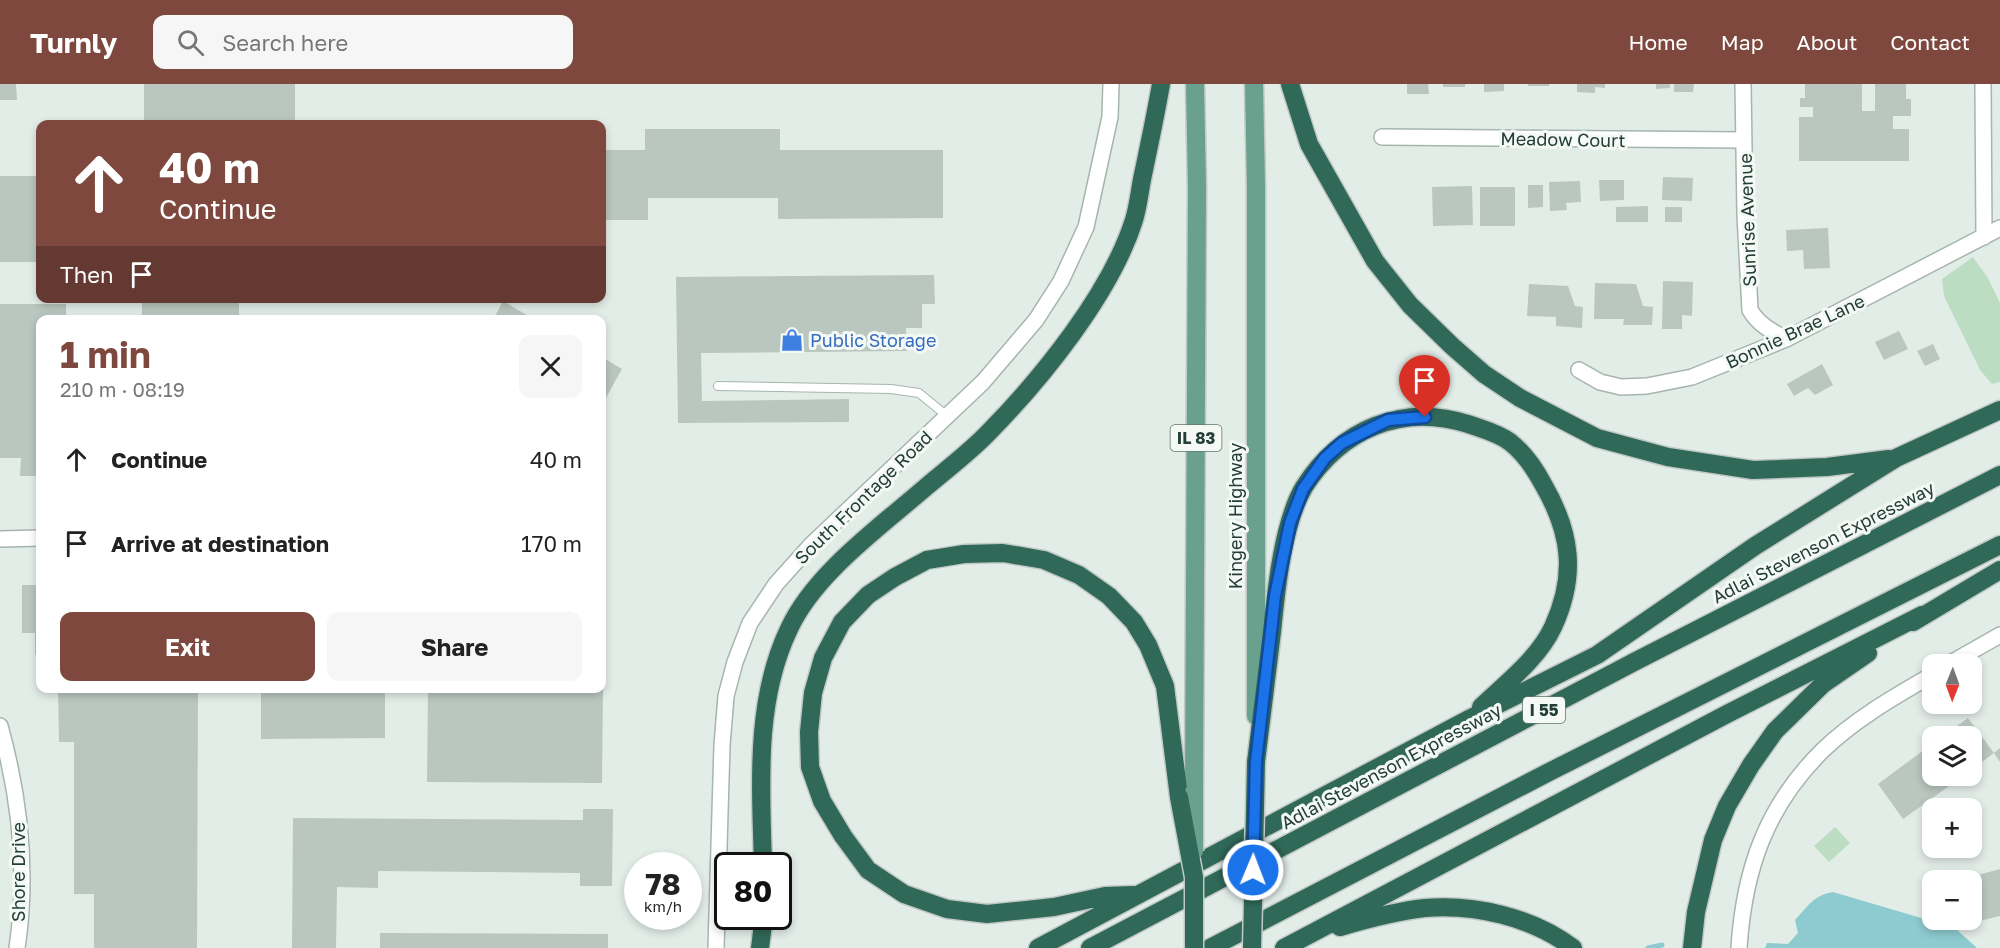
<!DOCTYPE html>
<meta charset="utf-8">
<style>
body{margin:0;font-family:"Golos Text",sans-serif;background:#f6f6f6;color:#222;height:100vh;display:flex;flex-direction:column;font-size:22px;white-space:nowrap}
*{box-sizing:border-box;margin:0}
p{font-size:20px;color:#767676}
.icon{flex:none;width:33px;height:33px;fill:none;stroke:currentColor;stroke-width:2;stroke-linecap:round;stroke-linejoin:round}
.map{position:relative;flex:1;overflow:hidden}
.details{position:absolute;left:36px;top:231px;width:570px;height:378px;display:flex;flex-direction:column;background:#fff;border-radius:12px;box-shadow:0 3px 9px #0003}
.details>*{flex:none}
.top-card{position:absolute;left:36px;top:36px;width:570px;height:183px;border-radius:12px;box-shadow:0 3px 9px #0003;background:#7e483e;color:#fff;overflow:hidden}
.needle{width:39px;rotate:181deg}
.buttons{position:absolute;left:1922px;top:570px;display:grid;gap:12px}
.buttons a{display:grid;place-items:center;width:60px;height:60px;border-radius:12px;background:#fff;box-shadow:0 3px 9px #0003;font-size:30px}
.speed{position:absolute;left:624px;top:768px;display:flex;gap:12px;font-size:30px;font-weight:700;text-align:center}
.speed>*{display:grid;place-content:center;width:78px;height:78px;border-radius:50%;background:#fff;box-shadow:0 3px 9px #0003;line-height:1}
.speed small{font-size:15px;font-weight:400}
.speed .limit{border:3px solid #111;border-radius:9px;background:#fff;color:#111}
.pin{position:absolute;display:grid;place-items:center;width:51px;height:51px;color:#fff;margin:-62px -26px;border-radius:50% 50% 50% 0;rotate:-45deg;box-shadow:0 0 6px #0007}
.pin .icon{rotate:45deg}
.me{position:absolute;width:66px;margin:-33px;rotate:1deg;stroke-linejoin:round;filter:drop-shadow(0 0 4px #0008)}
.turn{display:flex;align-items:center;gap:21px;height:126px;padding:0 24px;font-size:27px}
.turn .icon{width:78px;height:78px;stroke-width:2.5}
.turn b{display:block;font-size:42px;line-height:51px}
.then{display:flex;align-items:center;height:57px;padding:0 24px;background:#0003;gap:12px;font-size:22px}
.round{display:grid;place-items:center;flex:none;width:63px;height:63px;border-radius:12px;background:#f6f6f6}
.head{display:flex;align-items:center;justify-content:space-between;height:102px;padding:0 24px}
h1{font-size:36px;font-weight:700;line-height:45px;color:#7e483e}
.cta{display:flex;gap:12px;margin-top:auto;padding:12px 24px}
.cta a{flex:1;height:69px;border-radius:12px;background:#7e483e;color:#fff;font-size:24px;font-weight:700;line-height:69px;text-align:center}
.cta a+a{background:#f6f6f6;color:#222}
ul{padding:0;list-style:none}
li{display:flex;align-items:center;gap:18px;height:84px;padding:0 24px}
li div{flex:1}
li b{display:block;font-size:22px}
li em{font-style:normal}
header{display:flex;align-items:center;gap:36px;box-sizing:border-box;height:84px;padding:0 30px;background:#7e483e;color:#fff}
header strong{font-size:28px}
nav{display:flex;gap:33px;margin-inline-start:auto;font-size:21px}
.search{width:420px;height:54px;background:#f6f6f6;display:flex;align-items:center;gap:15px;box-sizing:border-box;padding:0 21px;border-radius:12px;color:#767676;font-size:22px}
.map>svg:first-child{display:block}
.green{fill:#bdddc3}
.water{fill:#8dcbd0}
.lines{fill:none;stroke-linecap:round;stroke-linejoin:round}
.stream{stroke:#8dcbd0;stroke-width:5}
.building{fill:#b9c7c0}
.lane-casing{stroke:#a6b5ae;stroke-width:10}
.street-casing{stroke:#a6b5ae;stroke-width:18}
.primary-casing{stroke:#c1c9c6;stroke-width:21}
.highway-casing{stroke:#c1c9c6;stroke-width:21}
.lane{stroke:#fff;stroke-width:8}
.street{stroke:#fff;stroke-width:15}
.primary{stroke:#69a18e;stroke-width:18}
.highway{stroke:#306958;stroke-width:18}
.primary-bridge-casing{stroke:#c1c9c6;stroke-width:21;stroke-linecap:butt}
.highway-bridge-casing{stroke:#c1c9c6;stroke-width:21;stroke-linecap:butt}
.primary-bridge{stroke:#69a18e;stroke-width:18}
.highway-bridge{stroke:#306958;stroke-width:18}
.route-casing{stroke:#114b97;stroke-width:15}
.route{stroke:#1a73e8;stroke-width:10}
.labels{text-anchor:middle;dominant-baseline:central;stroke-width:6;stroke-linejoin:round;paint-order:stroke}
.shield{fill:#f4f9f6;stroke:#62766e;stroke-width:1.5}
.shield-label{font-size:16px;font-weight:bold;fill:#233e34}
.street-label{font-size:18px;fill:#233e34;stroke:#f4f9f6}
.shop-label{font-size:18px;fill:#366cbe;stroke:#f4f9f6;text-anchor:start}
</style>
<header>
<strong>Turnly</strong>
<div class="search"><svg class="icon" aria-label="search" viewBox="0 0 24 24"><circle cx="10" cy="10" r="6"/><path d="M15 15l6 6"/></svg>Search here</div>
<nav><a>Home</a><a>Map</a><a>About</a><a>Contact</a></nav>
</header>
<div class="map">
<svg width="2000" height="864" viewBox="0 0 2000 864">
<rect width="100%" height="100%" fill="#e3ede8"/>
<path class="green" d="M1973,173L1988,194L2000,219V298L1992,300L1980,286L1944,212L1942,195Z
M1835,743L1850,759L1829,778L1814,762Z"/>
<path class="water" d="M1833,808L1955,844L1977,864H1765L1767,859L1788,860L1798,849L1795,836C1808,822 1814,811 1833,808Z"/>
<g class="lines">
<path class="stream" d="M1648,864L1662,861"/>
</g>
<path class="building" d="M0,0H16L17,16H0Z
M144,0H295V40H144Z
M1407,0H1428L1429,10H1407Z
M1443,0H1465V3H1443Z
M1484,0H1504V7L1484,8Z
M1528,0H1549V2H1528Z
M1577,0H1605V4L1595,3V9L1577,8Z
M1656,0H1670V4L1656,5Z
M1674,0H1694L1693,8H1674Z
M1805,0H1862V27H1875V0H1906V15H1911V32H1893V45H1909V77H1799V33H1813V23H1800V14H1805Z
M645,45H780V66H943V134L778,135V114H648V136H602V66H645Z
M0,92H40V178H0Z
M1663,93L1693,94L1692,117L1662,116Z
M1599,96H1624V116L1600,117Z
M1580,97L1581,118L1566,119L1567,126L1550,127L1549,98Z
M1528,101H1543V123L1528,124Z
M1472,102L1473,141L1433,142L1432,103Z
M1480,103H1515V142H1480Z
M1648,122V138H1616V123Z
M1665,123H1682V138H1665Z
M1828,144L1830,184L1804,185L1803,166L1787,167L1786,146Z
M934,191L935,220H922V244H906L907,267L701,269L702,317L849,315V338L678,339L676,193Z
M1663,197L1693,198L1692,232L1682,231V245H1662Z
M1595,199L1636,200L1643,222L1653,223L1652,241H1623L1624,235H1594Z
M1529,200L1568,202L1575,222L1583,223L1582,244L1556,242V233L1527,232Z
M142,214H239V236H142Z
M503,217L535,236H493Z
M0,220H66V236H40V392H20L21,374H0Z
M1899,247L1908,265L1884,276L1875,258Z
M1933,260L1940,275L1925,282L1917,267Z
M602,273L622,285L602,321Z
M1822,280L1833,301L1815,311L1808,304L1794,312L1787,300Z
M22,501H40V572L35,571V549H22Z
M58,604H198L197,864H94V810H74V658H59Z
M261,604H385V654L261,655Z
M428,604H603L602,699L427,698Z
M1968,634L1994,669L2000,664V678L1994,669L1971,686V652H1943Z
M1932,660V692H1963L1903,735L1878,700Z
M583,725H613L612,802H580V789L378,787V804L337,803L336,864H292L293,734L583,736Z
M2000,785V832L1975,838L1971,825V796H1963V795Z
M380,849L608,850V864H380Z"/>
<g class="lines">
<g class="lane-casing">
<path id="lane" d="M718,302L891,305L919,309L947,332"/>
</g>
<g class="street-casing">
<path id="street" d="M1743,0L1745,131L1750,226C1758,240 1771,247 1786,255
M1983,0L1984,153
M1382,53L1744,56
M1579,286L1600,298L1621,303L1647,302L1692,293L1786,255L2000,144
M0,455L40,454
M1949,580L2000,551
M0,642C20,714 28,790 17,864
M716,864L722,661L726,612L735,578L750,539L776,500L811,461L983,298L1036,236L1061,197L1086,143L1110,33L1111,0
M1739,864C1744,786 1766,722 1823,666C1855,635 1894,613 1932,591"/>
</g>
<g class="primary-casing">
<path id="primary" d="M1254,0L1256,102V632
M1194,708L1197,103L1195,0"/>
</g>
<g class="highway-casing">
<path id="highway" d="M1290,0L1309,60L1375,177L1410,221L1452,262L1484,290L1520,314L1597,354L1668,373L1753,386L1827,383L1889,375
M1913,538L2000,486
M1256,678C1261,635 1267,591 1272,548C1276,507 1283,438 1304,403C1341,345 1402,319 1468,340C1482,345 1498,349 1510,358C1524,369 1535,385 1543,400C1571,448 1577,491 1553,543C1538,575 1506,599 1481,623
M763,782C761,703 754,618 789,545C814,490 881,442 926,403C947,385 970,368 989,348C1042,294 1111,209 1134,136C1139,120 1140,102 1144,86C1150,57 1156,29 1161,0
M1133,811L1105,812L1054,823L987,830L947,825L904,810L868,786L843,752L822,717L810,683L809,648L813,609L823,574L842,538L868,511L895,493L927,476L964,470L1003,469L1044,476L1079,491L1109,512L1134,538L1148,561L1165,602L1179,713
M1340,843C1367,835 1397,827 1425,824C1475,820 1532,833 1573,864
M760,864L764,832
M1038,864L1469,635L1597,571L1755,462L1896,374L2000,326
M1090,864L1636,577L2000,391
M1210,864L1551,687L2000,461
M1284,864L1727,630L1922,531
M1692,864L1696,828L1713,756L1727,722L1751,681L1775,647L1823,600L1868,569"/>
</g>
<use href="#lane" class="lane"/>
<use href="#street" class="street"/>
<use href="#primary" class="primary"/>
<use href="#highway" class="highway"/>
<g class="primary-bridge-casing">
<path id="primary-bridge" d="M1194,708V767"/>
</g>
<g class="highway-bridge-casing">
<path id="highway-bridge" d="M1179,713L1194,793V864
M1252,864L1256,678"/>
</g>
<use href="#primary-bridge" class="primary-bridge"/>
<use href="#highway-bridge" class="highway-bridge"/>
</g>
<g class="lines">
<g class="route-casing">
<path id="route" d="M1253,786L1256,678L1275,512L1290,439L1303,405L1325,374L1342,359L1388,336L1425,333"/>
</g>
<use href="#route" class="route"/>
</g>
<defs>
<g id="shop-bare" transform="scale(1.8)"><path d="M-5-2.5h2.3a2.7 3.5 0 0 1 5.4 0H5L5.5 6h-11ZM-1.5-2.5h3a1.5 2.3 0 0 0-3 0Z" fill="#3f7fe0" stroke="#f4f9f6" stroke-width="2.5" paint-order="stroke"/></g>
</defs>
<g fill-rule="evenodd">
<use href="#shop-bare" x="792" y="256"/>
</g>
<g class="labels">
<g class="shield">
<rect x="1170.5" y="341" width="51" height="26" rx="4.5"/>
<rect x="1523" y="613" width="42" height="26" rx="4.5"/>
</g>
<g class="shield-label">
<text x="1196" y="354">IL 83</text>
<text x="1544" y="626">I 55</text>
</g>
<g class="street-label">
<text transform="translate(1563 55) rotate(1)">Meadow Court</text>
<text transform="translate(1747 136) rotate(-92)">Sunrise Avenue</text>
<text transform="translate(1795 247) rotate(-25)">Bonnie Brae Lane</text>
<text transform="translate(863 413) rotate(-44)">South Frontage Road</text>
<text transform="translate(1235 432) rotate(-90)">Kingery Highway</text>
<text transform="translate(1823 458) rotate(-27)">Adlai Stevenson Expressway</text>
<text transform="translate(1391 682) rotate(-28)">Adlai Stevenson Expressway</text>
<text transform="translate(18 788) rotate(-90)">Shore Drive</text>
</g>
<g class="shop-label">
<text x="810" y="256">Public Storage</text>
</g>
</g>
</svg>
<div class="buttons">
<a><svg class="needle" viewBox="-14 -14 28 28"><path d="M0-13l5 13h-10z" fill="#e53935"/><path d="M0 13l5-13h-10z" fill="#767676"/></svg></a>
<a><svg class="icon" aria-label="layers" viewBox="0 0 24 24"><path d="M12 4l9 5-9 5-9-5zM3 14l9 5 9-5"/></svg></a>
<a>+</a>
<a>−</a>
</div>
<div class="speed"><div>78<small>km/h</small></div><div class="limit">80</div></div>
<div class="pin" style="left:1425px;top:333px;background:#d93025"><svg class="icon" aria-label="arrive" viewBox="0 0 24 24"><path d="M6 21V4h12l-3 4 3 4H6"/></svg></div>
<svg class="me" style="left:1253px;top:786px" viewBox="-20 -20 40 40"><circle r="17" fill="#1a73e8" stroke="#fff" stroke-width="3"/><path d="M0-11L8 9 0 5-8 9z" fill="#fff"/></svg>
<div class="top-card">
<div class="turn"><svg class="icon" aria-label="ahead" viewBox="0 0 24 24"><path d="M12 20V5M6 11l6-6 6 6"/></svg><div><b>40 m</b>Continue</div></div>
<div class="then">Then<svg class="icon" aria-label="arrive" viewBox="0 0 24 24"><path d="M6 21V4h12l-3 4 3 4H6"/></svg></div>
</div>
<section class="details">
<div class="head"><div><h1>1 min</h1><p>210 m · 08:19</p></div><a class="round"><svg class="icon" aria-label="close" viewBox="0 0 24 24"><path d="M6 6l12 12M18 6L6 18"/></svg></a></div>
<ul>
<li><svg class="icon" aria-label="ahead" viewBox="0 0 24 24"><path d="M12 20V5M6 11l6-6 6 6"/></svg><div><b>Continue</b></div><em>40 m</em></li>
<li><svg class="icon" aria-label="arrive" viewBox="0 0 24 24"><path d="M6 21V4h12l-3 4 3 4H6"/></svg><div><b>Arrive at destination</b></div><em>170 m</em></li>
</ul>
<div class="cta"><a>Exit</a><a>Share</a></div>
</section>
</div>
